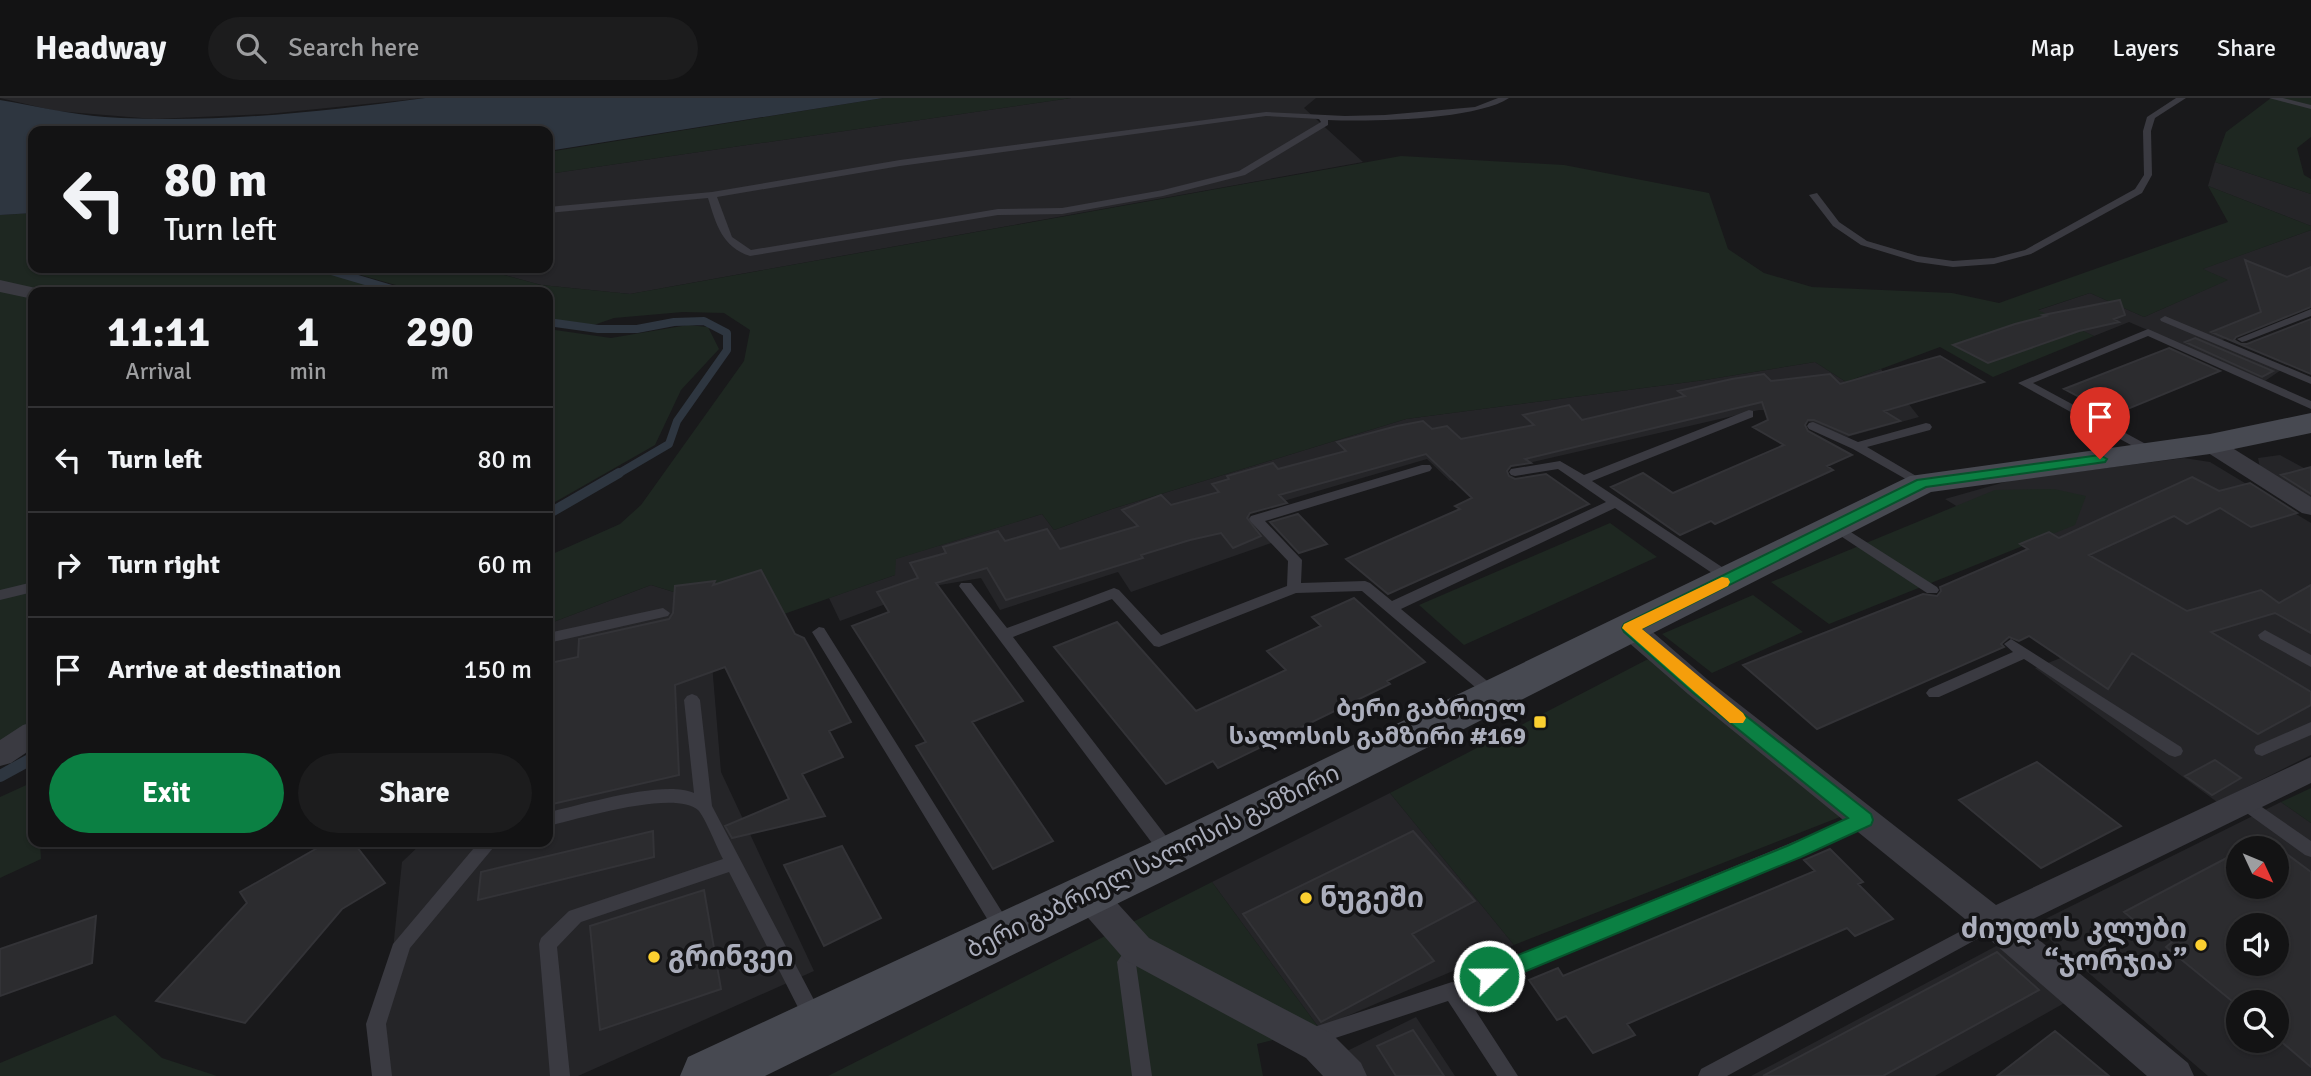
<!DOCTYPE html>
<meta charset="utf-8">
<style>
body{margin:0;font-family:Signika,"Noto Sans Georgian",sans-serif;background:#1c1c1d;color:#f1f3f6;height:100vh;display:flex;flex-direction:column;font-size:26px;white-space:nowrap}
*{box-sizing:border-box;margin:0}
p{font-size:23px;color:#9d9ea0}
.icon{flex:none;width:38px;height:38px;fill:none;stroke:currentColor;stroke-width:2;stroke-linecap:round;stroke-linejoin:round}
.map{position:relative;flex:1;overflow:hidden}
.sheet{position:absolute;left:28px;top:189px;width:525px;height:560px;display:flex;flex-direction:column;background:#131314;border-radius:14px;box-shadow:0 2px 5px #0004,0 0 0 2px #323234}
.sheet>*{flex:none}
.top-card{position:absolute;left:28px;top:28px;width:525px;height:147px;border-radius:14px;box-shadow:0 2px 5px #0004,0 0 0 2px #323234;background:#131314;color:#f1f3f6;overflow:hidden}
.needle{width:46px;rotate:134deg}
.tools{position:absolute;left:2226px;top:738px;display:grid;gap:14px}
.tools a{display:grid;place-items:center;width:63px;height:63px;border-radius:50%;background:#131314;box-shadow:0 2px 5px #0004,0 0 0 2px #323234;font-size:35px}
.pin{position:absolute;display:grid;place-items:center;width:60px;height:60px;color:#fff;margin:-72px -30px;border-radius:50% 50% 50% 0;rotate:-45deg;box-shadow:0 0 7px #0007}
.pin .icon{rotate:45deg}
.me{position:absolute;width:77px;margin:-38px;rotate:68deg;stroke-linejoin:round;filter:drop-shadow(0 0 5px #0008)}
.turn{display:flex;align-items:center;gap:24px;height:147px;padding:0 21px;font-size:32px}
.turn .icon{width:91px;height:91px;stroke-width:2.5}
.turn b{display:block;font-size:49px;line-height:60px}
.eta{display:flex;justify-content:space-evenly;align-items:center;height:119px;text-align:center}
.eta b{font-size:42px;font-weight:800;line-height:49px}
.cta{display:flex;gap:14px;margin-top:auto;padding:14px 21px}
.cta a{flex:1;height:80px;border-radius:42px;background:#0b8043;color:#fff;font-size:28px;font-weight:800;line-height:80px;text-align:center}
.cta a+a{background:#1c1c1d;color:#f1f3f6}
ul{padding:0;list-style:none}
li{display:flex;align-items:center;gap:21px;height:105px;padding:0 21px;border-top:2px solid #323234}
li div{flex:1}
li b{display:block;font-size:26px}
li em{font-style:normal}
header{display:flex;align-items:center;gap:42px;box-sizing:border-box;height:98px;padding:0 35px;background:#131314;border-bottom:2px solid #323234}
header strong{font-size:33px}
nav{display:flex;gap:38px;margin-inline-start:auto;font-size:24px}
.search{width:490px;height:63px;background:#1c1c1d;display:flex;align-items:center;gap:18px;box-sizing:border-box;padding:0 24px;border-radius:38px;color:#9d9ea0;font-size:26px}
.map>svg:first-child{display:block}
.built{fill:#252528;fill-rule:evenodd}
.green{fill:#1e2721}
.water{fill:#2e3640}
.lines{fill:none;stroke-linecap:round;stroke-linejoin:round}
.stream-far2{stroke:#2e3640;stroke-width:8}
.stream-far1{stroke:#2e3640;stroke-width:10}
.stream{stroke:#2e3640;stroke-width:12}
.building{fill:#2c2c2f;stroke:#333337;stroke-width:2;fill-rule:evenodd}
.service{fill:#3a3a41;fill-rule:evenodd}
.minor{fill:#3a3a41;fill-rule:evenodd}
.secondary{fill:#474951;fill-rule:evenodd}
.route{fill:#0b8043;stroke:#07532c;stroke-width:2}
.slow{fill:#f59e0b}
.poi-dot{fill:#fcd030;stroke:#141416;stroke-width:2.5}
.labels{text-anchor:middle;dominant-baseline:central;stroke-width:7;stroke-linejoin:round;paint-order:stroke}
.poi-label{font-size:24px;font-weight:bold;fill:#abaebc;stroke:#141416;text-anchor:end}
.street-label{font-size:24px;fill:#abaebc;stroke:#141416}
.near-poi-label{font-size:28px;font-weight:bold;fill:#abaebc;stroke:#141416;text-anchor:start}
</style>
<header>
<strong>Headway</strong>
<div class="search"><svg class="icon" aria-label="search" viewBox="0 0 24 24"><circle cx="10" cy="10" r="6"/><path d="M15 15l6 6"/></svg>Search here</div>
<nav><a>Map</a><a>Layers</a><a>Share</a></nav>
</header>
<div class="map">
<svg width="2311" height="978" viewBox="0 0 2311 978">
<rect width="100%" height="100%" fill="#19191b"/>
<path class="built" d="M0,0H425L268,16L154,21L56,13Z
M1071,0H1316L1304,10L1363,64L630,196L541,187L479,170H548V76Z
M2215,64L2311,96V128L2208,88Z
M2311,132V205L2220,243L2284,270L2265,283L2129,224L2094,238L2036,213L2090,195L2144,219L2227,182L2202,171Z
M1815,264L1846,284L1881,271L1919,319L1847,339L1779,312H1759L1450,383L1427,361L1246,414L1274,444L1131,494L1118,474L1000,512L981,480L934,488L840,523L829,500L895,477V461L1042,416L1054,432L1112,411L1406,321L1705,282Z
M2280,357L2311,374V401L2260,370L2258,360Z
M2184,360L2210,364L2311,425V657L2217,704L2035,570L2148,526L1945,401L2012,382Z
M651,487L687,498L710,542L721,674L814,873L578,978H380L402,764L423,744H548V526Z
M1390,695L1514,847L1319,930L1212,784Z
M2281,704L2311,725V978H2208L2033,827ZM2238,751H2277V789H2238ZM2238,828H2277V866H2238ZM2238,905H2277V943H2238Z
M2000,846L2068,903L1935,978H1751Z
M1416,919L1455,978H1367L1345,954Z"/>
<path class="green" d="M883,0H1071L548,76V54Z
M2271,0H2311V39L2297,50L2304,77L2311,81V96L2215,64L2226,34Z
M1401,58L1564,67L1709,95L1728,151L1764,175L1812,189L1952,195L1999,205L2228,124L2208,88L2311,128V132L2203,171L2228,182L2144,219L2090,195L2038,212L2094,238L1993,279L1940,249L1846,284L1815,264L1705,282L1406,321L1112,411L1054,432L1042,416L896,461L895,477L710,542L687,498L651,487L548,526V458L620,426L641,407L744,263L750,232L724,215L683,214L614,220L594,227L548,221V194H420L336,170H479L541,187L630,196Z
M33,115V170H311L392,194H33V646L0,665V117Z
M688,227L708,229L719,251L681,292L655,347L548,408V231L611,240Z
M2054,391L2086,398L2075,427L1829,526L1771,484L1995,392Z
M1610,425L1657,459L1464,547L1419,507Z
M1753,497L1803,534L1712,575L1662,536Z
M1652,559L1845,717L1514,847L1390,695Z
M33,684V744H40L41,761L0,780V699Z
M2311,690V725L2281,704Z
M1212,784L1319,930L1257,946L1263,978H828Z
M115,917L162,960L217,978H0V965Z"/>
<path class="water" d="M425,0H883L548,53V33H33V115L0,117V2C35,8 70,16 105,19C211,26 321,14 425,0Z"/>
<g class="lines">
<path class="stream-far2" d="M321,170L402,194
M548,224L598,231H637L674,224L704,223L727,235V252L677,323L669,346L616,377"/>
<path class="stream-far1" d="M548,416L619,375"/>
<path class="stream" d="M0,678L33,660"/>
</g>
<path class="building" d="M2245,162L2287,179L2311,169V209L2236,239L2234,242L2241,246H2247L2311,221V276L2211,234L2261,214Z
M2120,202L2125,217L2114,221L2119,224L2079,233L1988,265L1953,247L2015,226L2046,218L2043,217Z
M2195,240L2273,273L2262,279L2185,244Z
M2169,250L2220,273L2113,317L2064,291Z
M1940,258L1984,284L1884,313L1900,323L1849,337L1814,322H1808L1805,327L1808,333L1852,357L1827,368L1833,372L1715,426L1711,423L1680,437L1611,389L1643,375L1673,395L1784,347L1753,329L1768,322L1762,304L1525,361L1531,365L1511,368L1507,373L1509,378L1515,381L1546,376L1589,406L1388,496L1346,461L1460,411L1455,408L1472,400L1426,356L1279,397L1287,405L1250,415L1247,420L1261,438L1233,450L1221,435L1190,442L1141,457L1143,460L1006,502L987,470L936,485L1023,603L972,624L1053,743L993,771L916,648L926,644L852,528L889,514L877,494L918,480L910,465L946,455L943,449L998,433L1005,443L1047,431L1060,451L1138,428L1122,412L1161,397L1171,407L1219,394L1212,386L1229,381L1227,378L1273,365L1278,371L1346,353L1337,344L1397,328L1423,323L1432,331L1447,328L1461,341L1534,327L1523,317L1569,307L1582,322L1685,298L1678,293L1732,281L1764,276L1771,283L1830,276L1840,286Z
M2311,369V396L2281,377Z
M2192,379L2219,393L2250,385L2297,415L2251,429L2220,410L2187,426L2174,418L2089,457L2187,513L2261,492L2279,505L2311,487V535L2275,515L2211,534L2311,594V607L2258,636L2132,555L2108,591L2029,538L2019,543L2009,539L2001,546L2004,549L1817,631L1743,567L1923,496L1937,498L1941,493L1940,489L2028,451L2020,446L2049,434L2059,440Z
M1298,416L1327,446L1299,455L1270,424Z
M761,472L795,536L804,540L851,624L829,633L843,659L802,676L825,718L732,740L725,728L789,701L725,569L675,587L679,677L548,707L550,565L578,559L579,541L669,521L673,515L675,488L715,483L713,487Z
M1354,500L1425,564L1387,583L1390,586L1218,670L1213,663L1166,686L1054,549L1117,524L1196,613L1286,572L1267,553L1321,528L1312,519Z
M2215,662L2241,680L2212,697L2185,678Z
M2037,664L2121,728L2041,770L1959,702Z
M653,733L654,759L478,802L481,774Z
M1413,733L1475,803L1412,836L1434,863L1321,924L1243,816Z
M2265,740L2311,774V969L2277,940V905H2238V908L2166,849L2172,844L2160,826L2147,833L2124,814L2238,754V789H2277V751H2245ZM2238,828H2277V866H2238Z
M328,744H353L385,785L342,811L245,925L156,903L247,805L240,794Z
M842,748L881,820L824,848L784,767Z
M1830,751L1863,784L1858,786L1893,821L1855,838L1847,830L1627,926L1635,937L1593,955L1566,918L1557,922L1529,882L1558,870L1563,878L1815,773L1804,762Z
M704,792L721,891L600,932L590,828Z
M96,818L92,865L0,898V851Z
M1997,854L2039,892L1883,978H1763Z
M1413,932L1444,978H1396L1377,948Z
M2055,933L2109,978H1997Z"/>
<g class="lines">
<path class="service" d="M1498,0H1509C1476,22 1369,24 1328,22V27L1245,77L1163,98L1062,116L998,117L750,158C722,149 716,126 708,100L548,115V109L712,94L900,62L1266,14L1345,18L1385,17L1475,9ZM1266,18L1319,21L1321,24L1239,73L1163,92L1062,110L998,111L751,152L732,139L717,99L900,68Z
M2176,0H2186L2155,20L2151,33L2152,77L2142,95L2031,156L1994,166L1953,169L1917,164L1861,147L1833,128L1809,97L1817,95L1839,124L1867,143L1918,158L1953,163L1994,160L2025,152L2135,91L2144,77L2143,33L2147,19Z
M2269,0H2283L2311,7V11Z
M2311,211V218L2246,243L2242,244L2237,241Z
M2165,218L2311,279V286L2161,223L2160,221Z
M2148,231L2311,303V311L2148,238L2033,285L2155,351L2157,354L2151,358L2018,285Z
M1749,312L1753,313V319L1592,383L1734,477L1736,480L1734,483H1724L1615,410L1401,511L1498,592L1501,596L1498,600H1488L1362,493L1296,495L1159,549L1154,548L1112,501L1013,539L1176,751L1179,756L1176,761L1170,763L1164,761L959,488L961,485H971L1007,530L1114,490L1119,492L1161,537L1287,488L1288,463L1251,424L1249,421L1251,418L1422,367H1430L1432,370L1430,373L1265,423L1302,462L1301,485L1365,483L1370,485L1392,503L1606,404L1558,371L1515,378L1511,377L1509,374L1511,371L1560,363L1584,377Z
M1813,324L1858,344L1926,325L1930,326L1932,329L1930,332L1867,349L1928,385L1922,389L1918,388L1853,351L1809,331L1807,328L1809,325Z
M1835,424L1937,489L1939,492L1937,495H1927L1830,431L1828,428L1830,425Z
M33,484V494L0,502V492Z
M663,510L670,515L668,518L548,545V535Z
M819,529L824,530L1009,825L1012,831L1009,837L1003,839L997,837L812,534Z
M2265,532L2311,557V569L2260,541L2258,537Z
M2011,541L2181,649L2183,653L2181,657L2175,659L2169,657L2024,561L1939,599H1929L1926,595L1929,591L2013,554L2004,546Z
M692,596L697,598L700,602L712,708L823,919L820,925L813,928L806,925L729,774L581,824L557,849L570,978H550L539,846L541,840L569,813L723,761C717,750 705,719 698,712C675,691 578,721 548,728V714C582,707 664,681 694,695L684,602L687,598Z
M2311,624V637L2262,658L2256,656L2254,652L2256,648Z
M2243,696L2311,743V759L2305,757L2237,708L2235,703L2237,698Z
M1864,715L1870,717L1872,722L1870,727L1496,884L1489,886L1482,884L1480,878L1482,872Z
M479,744H498L410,850L386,926L392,978H372L366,926L393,846Z
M1993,816L1999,819L2002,824L1999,829L1727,978H1698L1701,971Z
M1137,843L1144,845L1146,851L1136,866L1152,978H1132L1117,864L1130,845Z
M1452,884L1459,887L1518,978H1497L1448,903L1311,948L1304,945L1301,939L1304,933L1311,930Z"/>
<path class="minor" d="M0,182L40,191L42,194H33V201L0,194Z
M2210,339L2218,341L2311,399V417L2302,415L2202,351L2199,346L2202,341Z
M1630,521L1640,523L1708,582L1996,807L2311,659V685L2021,827L2188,965L2194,978H2147L1981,834L1688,596L1620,537L1616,530L1620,523Z
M33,624V650L11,665L0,668V642L23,627Z
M1088,782L1100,786L1149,840L1332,936L1361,965L1367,978H1323L1306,960L1125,862L1076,806L1071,796L1076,786Z"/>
<path class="secondary" d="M2311,315V335L2210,356L1931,394L1188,771L765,978H680L688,959L1154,743L1910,378L2210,336Z"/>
</g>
<path class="route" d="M2100,357L2107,361L2105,364L1926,389L1641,531L1704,585L1871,716L1873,722L1871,727L1801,759L1497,885L1489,888L1481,885L1478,878L1481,872L1787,748L1848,720L1692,594L1624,534L1622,530L1624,526L1917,382Z"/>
<path class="slow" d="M1722,479L1728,480L1730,484L1728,488L1642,531L1743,615L1746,620L1743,625H1730L1622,530L1624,526Z"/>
<g class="poi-dot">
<rect x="1533" y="617" width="14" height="14" rx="3.5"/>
<circle cx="1306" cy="800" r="7"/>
<circle cx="2201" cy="847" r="7"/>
<circle cx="654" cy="859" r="7"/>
</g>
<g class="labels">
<g class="poi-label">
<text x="1526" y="610">ბერი გაბრიელ<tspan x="1526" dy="28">სალოსის გამზირი #169</tspan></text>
</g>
<g class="street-label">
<text transform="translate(1153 763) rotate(-26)">ბერი გაბრიელ სალოსის გამზირი</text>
</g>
<g class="near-poi-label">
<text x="1320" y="800">ნუგეში</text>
<text x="2187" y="831" text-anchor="end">ძიუდოს კლუბი<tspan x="2187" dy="32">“ჯორჯია”</tspan></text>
<text x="668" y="859">გრინვეი</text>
</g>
</g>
</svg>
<div class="tools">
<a><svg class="needle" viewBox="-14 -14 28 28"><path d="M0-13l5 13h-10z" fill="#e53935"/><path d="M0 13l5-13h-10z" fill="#9d9ea0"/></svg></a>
<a><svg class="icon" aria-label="sound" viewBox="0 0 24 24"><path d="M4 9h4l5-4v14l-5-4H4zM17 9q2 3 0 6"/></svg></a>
<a><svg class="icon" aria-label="search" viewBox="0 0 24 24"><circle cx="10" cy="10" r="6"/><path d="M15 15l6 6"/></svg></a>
</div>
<div class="pin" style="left:2100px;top:361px;background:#d93025"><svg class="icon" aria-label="arrive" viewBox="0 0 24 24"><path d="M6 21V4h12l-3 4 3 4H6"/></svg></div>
<svg class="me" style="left:1489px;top:878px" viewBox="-20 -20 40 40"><circle r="17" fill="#0b8043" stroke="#fff" stroke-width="3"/><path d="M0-11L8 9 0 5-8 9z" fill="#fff"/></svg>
<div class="top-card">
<div class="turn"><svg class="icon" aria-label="left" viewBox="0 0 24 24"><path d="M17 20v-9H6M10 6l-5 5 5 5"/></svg><div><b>80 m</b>Turn left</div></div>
</div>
<section class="sheet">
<div class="eta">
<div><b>11:11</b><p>Arrival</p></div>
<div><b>1</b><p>min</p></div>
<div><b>290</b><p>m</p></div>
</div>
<ul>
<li><svg class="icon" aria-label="left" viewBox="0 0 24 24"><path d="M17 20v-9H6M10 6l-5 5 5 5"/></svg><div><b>Turn left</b></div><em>80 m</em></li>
<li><svg class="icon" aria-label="right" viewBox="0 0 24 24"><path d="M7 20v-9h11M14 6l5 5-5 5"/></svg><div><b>Turn right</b></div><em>60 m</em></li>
<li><svg class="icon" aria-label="arrive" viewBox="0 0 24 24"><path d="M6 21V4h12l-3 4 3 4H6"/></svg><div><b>Arrive at destination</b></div><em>150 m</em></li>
</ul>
<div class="cta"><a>Exit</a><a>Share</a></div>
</section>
</div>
